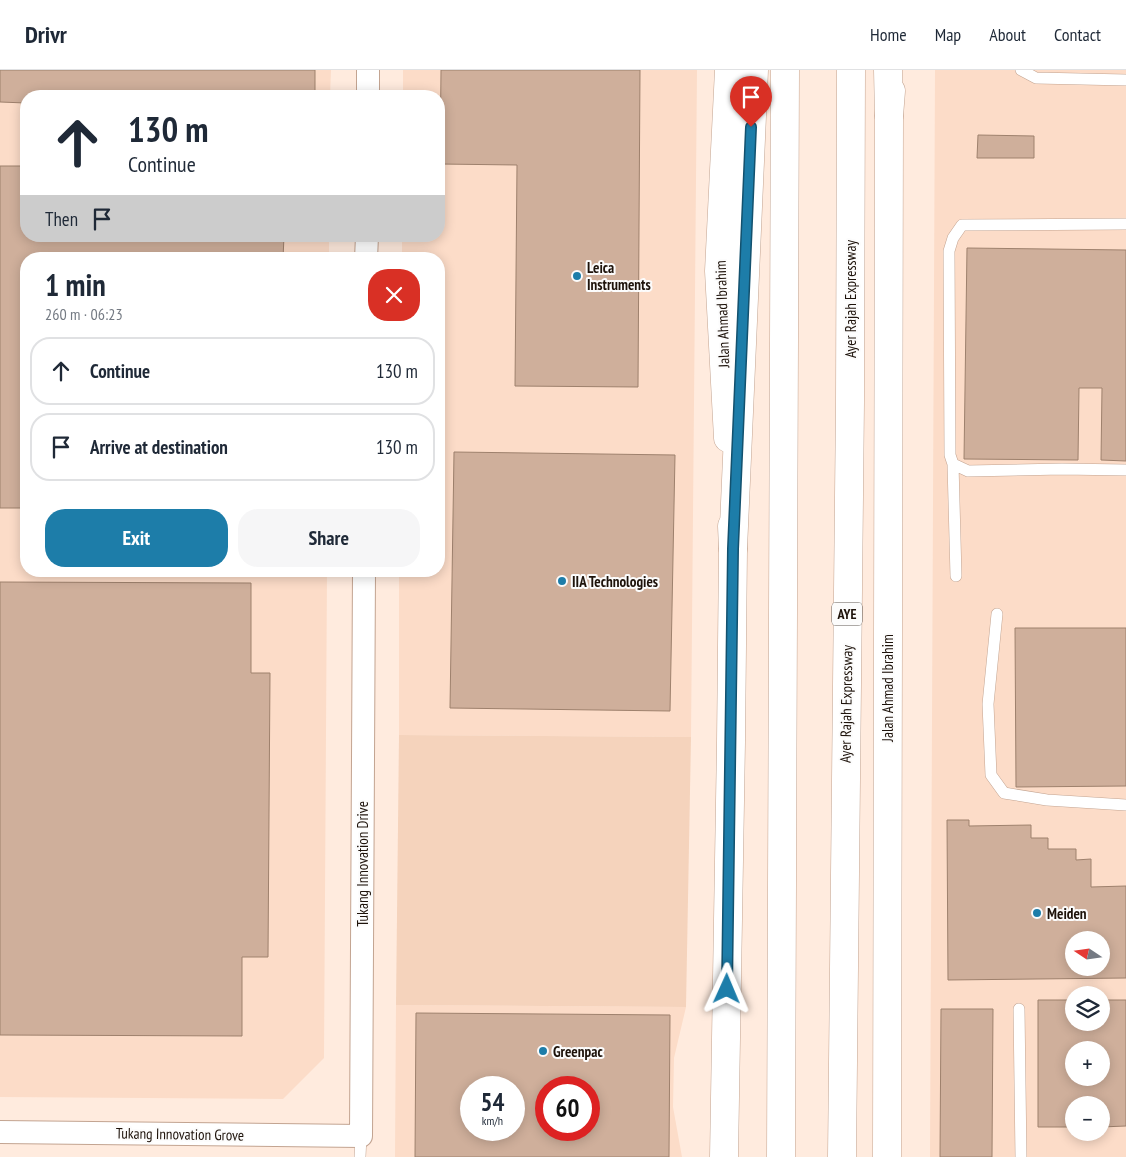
<!DOCTYPE html>
<meta charset="utf-8">
<style>
body{margin:0;font-family:"PT Sans Narrow",sans-serif;background:#f6f6f7;color:#1f2937;height:100vh;display:flex;flex-direction:column;font-size:19px;white-space:nowrap}
*{box-sizing:border-box;margin:0}
p{font-size:16px;color:#747a83}
.icon{flex:none;width:28px;height:28px;fill:none;stroke:currentColor;stroke-width:2;stroke-linecap:round;stroke-linejoin:round}
.map{position:relative;flex:1;overflow:hidden}
.panel{position:absolute;left:20px;top:182px;width:425px;height:325px;display:flex;flex-direction:column;background:#fff;border-radius:20px;box-shadow:0 2px 12px #0003}
.panel>*{flex:none}
.banner{position:absolute;left:20px;top:20px;width:425px;height:152px;border-radius:20px;box-shadow:0 2px 12px #0003;background:#fff;color:#1f2937;overflow:hidden}
.needle{width:32px;rotate:283deg}
.tools{position:absolute;left:1065px;top:861px;display:grid;gap:10px}
.tools a{display:grid;place-items:center;width:45px;height:45px;border-radius:50%;background:#fff;box-shadow:0 2px 12px #0003;font-size:25px}
.speed{position:absolute;left:460px;top:1006px;display:flex;gap:10px;font-size:25px;font-weight:700;text-align:center}
.speed>*{display:grid;place-content:center;width:65px;height:65px;border-radius:50%;background:#fff;box-shadow:0 2px 12px #0003;line-height:1}
.speed small{font-size:12px;font-weight:400}
.speed .limit{border:8px solid #d22;background:#fff;color:#111}
.pin{position:absolute;display:grid;place-items:center;width:42px;height:42px;color:#fff;margin:-51px -21px;border-radius:50% 50% 50% 0;rotate:-45deg;box-shadow:0 0 5px #0007}
.pin .icon{rotate:45deg}
.me{position:absolute;width:55px;margin:-28px;rotate:1deg;stroke-linejoin:round;filter:drop-shadow(0 0 4px #0008)}
.turn{display:flex;align-items:center;gap:18px;height:105px;padding:0 25px;font-size:22px}
.turn .icon{width:65px;height:65px;stroke-width:2.5}
.turn b{display:block;font-size:35px;line-height:42px}
.then{display:flex;align-items:center;height:48px;padding:0 25px;background:#0003;gap:10px;font-size:19px}
.round{display:grid;place-items:center;flex:none;width:52px;height:52px;border-radius:20px;background:#f6f6f7}
.headline{display:flex;align-items:center;justify-content:space-between;height:85px;padding:0 25px}
h1{font-size:30px;font-weight:800;line-height:38px}
.primary-button{display:flex;gap:10px;margin-top:auto;padding:10px 25px}
.primary-button a{flex:1;height:58px;border-radius:20px;background:#1d7da9;color:#fff;font-size:20px;font-weight:800;line-height:58px;text-align:center}
.primary-button a+a{background:#f6f6f7;color:#1f2937}
ul{padding:0;list-style:none}
li{display:flex;align-items:center;gap:15px;height:68px;margin:0 10px 8px;padding:0 15px;border:2px solid #e0e1e3;border-radius:20px}
li div{flex:1}
li b{display:block;font-size:19px}
li em{font-style:normal}
header{display:flex;align-items:center;gap:30px;box-sizing:border-box;height:70px;padding:0 25px;background:#fff;border-bottom:1px solid #e0e1e3}
header strong{font-size:24px}
nav{display:flex;gap:28px;margin-inline-start:auto;font-size:18px}
.map>svg:first-child{display:block}
.built{fill:#fcdcc8;fill-rule:evenodd}
.green{fill:#f5d3bc}
.building{fill:#cfaf9b;stroke:#9e816d;fill-rule:evenodd}
.lines{fill:none;stroke-linecap:round;stroke-linejoin:round}
.service-casing{stroke:#c3a491;stroke-width:12}
.minor-casing{stroke:#c3a491;stroke-width:24}
.primary-casing{stroke:#c3a491;stroke-width:29}
.motorway-casing{stroke:#c3a491;stroke-width:29}
.service{stroke:#fff;stroke-width:11}
.minor{stroke:#fff;stroke-width:22}
.primary{stroke:#fff;stroke-width:28}
.motorway{stroke:#fff;stroke-width:28}
.route-casing{stroke:#13516e;stroke-width:12}
.route{stroke:#1d7da9;stroke-width:9}
.poi-dot{fill:#1d7da9;stroke:#fcfcfc;stroke-width:2}
.labels{text-anchor:middle;dominant-baseline:central;stroke-width:4;stroke-linejoin:round;paint-order:stroke}
.shield{fill:#fcfcfc;stroke:#615953;stroke-width:1}
.shield-label{font-size:14px;font-weight:bold;fill:#1e130b}
.poi-label{font-size:15px;font-weight:bold;fill:#1e130b;stroke:#fcfcfc;text-anchor:start}
.street-label{font-size:15px;fill:#1e130b;stroke:#fcfcfc}
</style>
<header>
<strong>Drivr</strong>
<nav><a>Home</a><a>Map</a><a>About</a><a>Contact</a></nav>
</header>
<div class="map">
<svg width="1126" height="1087" viewBox="0 0 1126 1087">
<rect width="100%" height="100%" fill="#ffebde"/>
<path class="built" d="M0,0H331L330,26H26V166H329V189H26V501H327L324,988L283,1029L0,1027Z
M403,0H697L691,667L399,665V501H439V189H402V166H439V26H403Z
M935,0H1126V1087H930ZM1074,870H1101V898H1074ZM1074,925H1101V952H1074ZM1074,980H1101V1008H1074ZM1074,1035H1101V1062H1074Z
M396,935L686,937L674,988L673,1037L682,1087H395ZM471,1018H514V1060H471ZM546,1018H589V1060H546Z"/>
<path class="green" d="M399,665L691,667L686,937L396,935Z"/>
<path class="building" d="M0,0H315V26H26V33L0,32Z
M441,0H640L638,317L515,316L517,95L440,94Z
M978,65L1034,66V88H977Z
M0,96H26V166H284L283,189H26V438H0Z
M967,178L1126,180V391L1101,390L1102,318H1079L1078,390L964,389Z
M454,382L675,385L670,641L450,638Z
M0,512L251,513V603H270L268,887H242V966L0,965Z
M1015,558H1126V716L1016,717Z
M947,750H969V756L1031,755V768H1048V779H1076V790L1091,789V817L1126,816V908L948,910ZM1074,870H1101V898H1074Z
M1038,930H1074V952H1101V930H1126V1056L1101,1057V1035H1074V1057H1038ZM1074,980H1101V1008H1074Z
M941,939H993L992,1087H940Z
M416,943L670,945L669,1087H415ZM471,1018H514V1060H471ZM546,1018H589V1060H546Z"/>
<g class="lines">
<g class="service-casing">
<path id="service" d="M1021,0L1036,8L1126,10
M1126,154L962,155L953,168L949,181L950,385L953,394L968,401L1062,399L1126,400
M953,394L956,506
M997,544L988,634L991,705L1004,723L1047,730L1126,735
M1019,939L1021,1087
M360,1087L361,1066"/>
</g>
<g class="minor-casing">
<path id="minor" d="M368,26V0
M366,189L367,166
M0,1062L361,1066L364,501"/>
</g>
<g class="primary-casing">
<path id="primary" d="M728,368L719,201L729,0
M724,1087L731,672L733,479L732,456
M887,1087L889,46L891,21"/>
</g>
<g class="motorway-casing">
<path id="motorway" d="M888,0L889,46
M733,479L754,0
M781,1087L785,0
M842,1087L850,332L851,0"/>
</g>
<use href="#service" class="service"/>
<use href="#minor" class="minor"/>
<use href="#primary" class="primary"/>
<use href="#motorway" class="motorway"/>
</g>
<g class="lines">
<g class="route-casing">
<path id="route" d="M727,919L733,479L751,57"/>
</g>
<use href="#route" class="route"/>
</g>
<g class="poi-dot">
<circle cx="577" cy="206" r="5"/>
<circle cx="562" cy="511" r="5"/>
<circle cx="1037" cy="843" r="5"/>
<circle cx="543" cy="981" r="5"/>
</g>
<g class="labels">
<rect class="shield" x="832" y="532.5" width="30" height="23" rx="4"/>
<g class="shield-label">
<text x="847" y="544">AYE</text>
</g>
<g class="poi-label">
<text x="587" y="197">Leica<tspan x="587" dy="17">Instruments</tspan></text>
<text x="572" y="511">IIA Technologies</text>
<text x="1047" y="843">Meiden</text>
<text x="553" y="981">Greenpac</text>
</g>
<g class="street-label">
<text transform="translate(850 229) rotate(-90)">Ayer Rajah Expressway</text>
<text transform="translate(722 244) rotate(-92)">Jalan Ahmad Ibrahim</text>
<text transform="translate(887 618) rotate(-90)">Jalan Ahmad Ibrahim</text>
<text transform="translate(846 634) rotate(-89)">Ayer Rajah Expressway</text>
<text transform="translate(362 794) rotate(-90)">Tukang Innovation Drive</text>
<text transform="translate(180 1064) rotate(1)">Tukang Innovation Grove</text>
</g>
</g>
</svg>
<div class="tools">
<a><svg class="needle" viewBox="-14 -14 28 28"><path d="M0-13l5 13h-10z" fill="#e53935"/><path d="M0 13l5-13h-10z" fill="#747a83"/></svg></a>
<a><svg class="icon" aria-label="layers" viewBox="0 0 24 24"><path d="M12 4l9 5-9 5-9-5zM3 14l9 5 9-5"/></svg></a>
<a>+</a>
<a>−</a>
</div>
<div class="speed"><div>54<small>km/h</small></div><div class="limit">60</div></div>
<div class="pin" style="left:751px;top:57px;background:#d93025"><svg class="icon" aria-label="arrive" viewBox="0 0 24 24"><path d="M6 21V4h12l-3 4 3 4H6"/></svg></div>
<svg class="me" style="left:727px;top:919px" viewBox="-20 -20 40 40"><path d="M0-17L14 15 0 8-14 15z" fill="#1d7da9" stroke="#fff" stroke-width="4"/></svg>
<div class="banner">
<div class="turn"><svg class="icon" aria-label="ahead" viewBox="0 0 24 24"><path d="M12 20V5M6 11l6-6 6 6"/></svg><div><b>130 m</b>Continue</div></div>
<div class="then">Then<svg class="icon" aria-label="arrive" viewBox="0 0 24 24"><path d="M6 21V4h12l-3 4 3 4H6"/></svg></div>
</div>
<section class="panel">
<div class="headline"><div><h1>1 min</h1><p>260 m · 06:23</p></div><a class="round" style="background:#d93025;color:#fff"><svg class="icon" aria-label="close" viewBox="0 0 24 24"><path d="M6 6l12 12M18 6L6 18"/></svg></a></div>
<ul>
<li><svg class="icon" aria-label="ahead" viewBox="0 0 24 24"><path d="M12 20V5M6 11l6-6 6 6"/></svg><div><b>Continue</b></div><em>130 m</em></li>
<li><svg class="icon" aria-label="arrive" viewBox="0 0 24 24"><path d="M6 21V4h12l-3 4 3 4H6"/></svg><div><b>Arrive at destination</b></div><em>130 m</em></li>
</ul>
<div class="primary-button"><a>Exit</a><a>Share</a></div>
</section>
</div>
